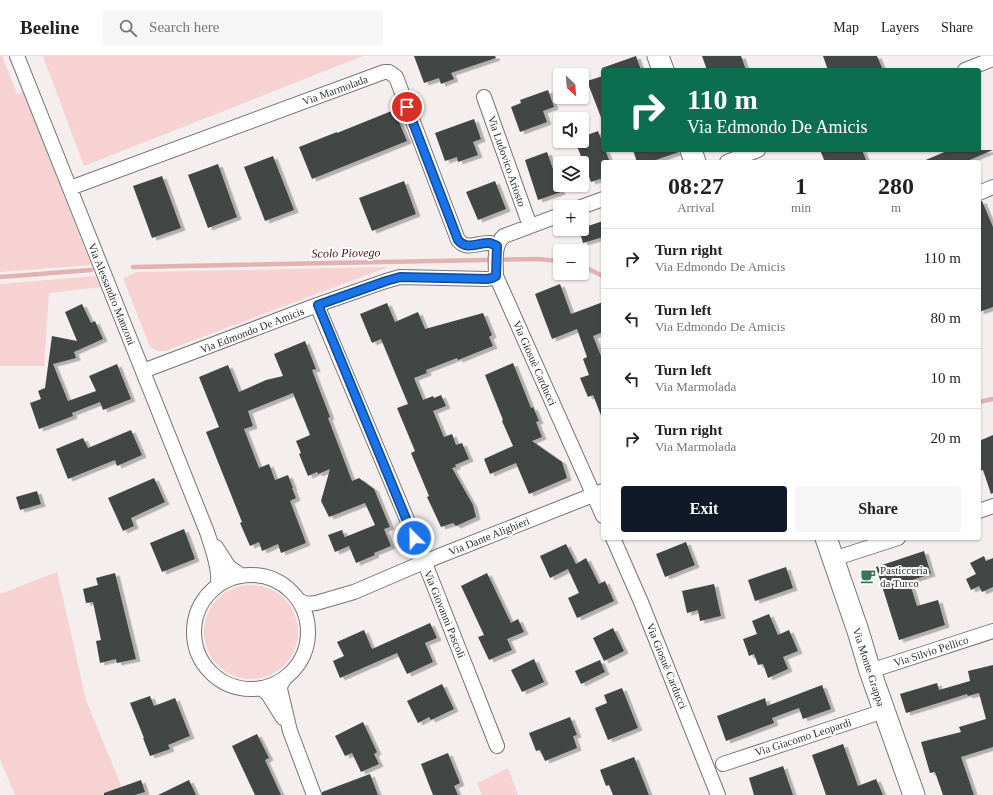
<!DOCTYPE html>
<meta charset="utf-8">
<style>
body{margin:0;font-family:Georgia,serif;background:#f6f6f6;color:#222;height:100vh;display:flex;flex-direction:column;font-size:15px;white-space:nowrap}
*{box-sizing:border-box;margin:0}
p{font-size:13px;color:#767676}
.icon{flex:none;width:22px;height:22px;fill:none;stroke:currentColor;stroke-width:2;stroke-linecap:round;stroke-linejoin:round}
.map{position:relative;flex:1;overflow:hidden}
.side{position:absolute;left:601px;top:104px;width:380px;height:380px;display:flex;flex-direction:column;background:#fff;border-radius:4px;box-shadow:0 1px 3px #0004}
.side>*{flex:none}
.banner{position:absolute;left:601px;top:12px;width:380px;height:84px;border-radius:4px;box-shadow:0 1px 3px #0004;background:#0b6e4f;color:#fff;overflow:hidden}
.needle{width:26px;rotate:154deg}
.fabs{position:absolute;left:553px;top:12px;display:grid;gap:8px}
.fabs a{display:grid;place-items:center;width:36px;height:36px;border-radius:4px;background:#fff;box-shadow:0 1px 3px #0004;font-size:20px}
.pin{position:absolute;display:grid;place-items:center;width:34px;height:34px;color:#fff;margin:-17px;border:2px solid #fff;border-radius:50%;box-shadow:0 1px 4px #0007}
.me{position:absolute;width:44px;margin:-22px;rotate:337deg;stroke-linejoin:round;filter:drop-shadow(0 0 3px #0008)}
.turn{display:flex;align-items:center;gap:14px;height:84px;padding:0 20px;font-size:18px}
.turn .icon{width:52px;height:52px;stroke-width:2.5}
.turn b{display:block;font-size:28px;line-height:34px}
.eta{display:flex;justify-content:space-evenly;align-items:center;height:68px;text-align:center}
.eta b{font-size:24px;font-weight:700;line-height:28px}
.button{display:flex;gap:8px;margin-top:auto;padding:8px 20px}
.button a{flex:1;height:46px;border-radius:4px;background:#111827;color:#fff;font-size:16px;font-weight:700;line-height:46px;text-align:center}
.button a+a{background:#f6f6f6;color:#222}
ul{padding:0;list-style:none}
li{display:flex;align-items:center;gap:12px;height:60px;padding:0 20px;border-top:1px solid #e0e0e0}
li div{flex:1}
li b{display:block;font-size:15px}
li em{font-style:normal}
header{display:flex;align-items:center;gap:24px;box-sizing:border-box;height:56px;padding:0 20px;background:#fff;border-bottom:1px solid #e0e0e0}
header strong{font-size:19px}
nav{display:flex;gap:22px;margin-inline-start:auto;font-size:14px}
.search{width:280px;height:36px;background:#f6f6f6;display:flex;align-items:center;gap:10px;box-sizing:border-box;padding:0 14px;border-radius:4px;color:#767676;font-size:15px}
.map>svg:first-child{display:block}
.green{fill:#f6d2d2}
.lines{fill:none;stroke-linecap:round;stroke-linejoin:round}
.stream{stroke:#e2b1b2;stroke-width:4.5}
.building{fill:#424745;filter:url(#shadow)}
.street-casing{stroke:#7a7474;stroke-width:16}
.secondary-casing{stroke:#7a7474;stroke-width:23}
.street{stroke:#fff;stroke-width:14}
.secondary{stroke:#fff;stroke-width:21}
.route-casing{stroke:#114b97;stroke-width:10}
.route{stroke:#1a73e8;stroke-width:7}
.labels{text-anchor:middle;dominant-baseline:central;stroke-width:4;stroke-linejoin:round;paint-order:stroke}
.street-label{font-size:11px;fill:#323030;stroke:#fff}
.poi-label{font-size:11px;fill:#323030;stroke:#fff;text-anchor:start}
.water-label{font-size:12px;font-style:italic;fill:#4e131b;stroke:#fff}
</style>
<header>
<strong>Beeline</strong>
<div class="search"><svg class="icon" aria-label="search" viewBox="0 0 24 24"><circle cx="10" cy="10" r="6"/><path d="M15 15l6 6"/></svg>Search here</div>
<nav><a>Map</a><a>Layers</a><a>Share</a></nav>
</header>
<div class="map">
<svg width="993" height="739" viewBox="0 0 993 739">
<defs>
<filter id="shadow"><feDropShadow dx="4.5" dy="2.5" stdDeviation="0" flood-color="#0004"/></filter>
</defs>
<rect width="100%" height="100%" fill="#f4eeee"/>
<path class="green" d="M0,0H2L17,38L23,36L91,209L0,216Z
M43,0H363L84,110Z
M388,211L165,295H158L150,291L123,222L137,216Z
M95,220L101,231L49,237L44,310H0V228Z
M57,516L86,644L125,739H15L0,703V538Z
M204 576a47 47 0 1 1 94 0a47 47 0 1 1-94 0Z
M508,712L518,739H482L477,727Z"/>
<g class="lines">
<path class="stream" d="M582,210L603,220
M133,211L537,203L560,205
M0,221L91,214
M979,346L993,343"/>
</g>
<path class="building" d="M414,0H495L496,2L451,17L454,23L441,28L439,22L424,27Z
M636,0L641,14H603L602,12Z
M702,0H741L746,14H707Z
M823,0H877L883,14H828Z
M603,20V64H602L587,25Z
M548,34L554,51L543,55L547,66L520,76L511,51L521,47L520,44Z
M394,54L407,85L312,123L299,91L337,76V77Z
M474,63L481,83L473,86L478,99L458,106L457,101L445,105L435,77Z
M598,75L603,88V94H605L610,106H603V122L591,126L575,85H582V81Z
M633,94H678L679,96L650,106H637Z
M820,94H862L867,106H825Z
M949,94H993L965,106H921Z
M547,96L561,136L538,144L525,104Z
M273,100L294,154L265,165L244,111Z
M218,108L237,161L208,172L188,119Z
M162,120L181,172L152,182L133,130Z
M404,125L416,158L372,175L359,142Z
M495,125L506,153L478,164L466,136Z
M979,145H982L993,171V251L979,256Z
M603,165V181L583,187L579,173H582V172Z
M560,228L571,258L603,246V276L593,280L603,305V362H602L593,339L588,341L580,322L589,319L583,303L587,301L577,273L552,283L535,238Z
M387,247L395,266L418,256L425,273L483,257L492,279L489,281L493,290L458,304L457,302L426,314L427,317L414,322L423,344L433,340L434,342L441,339L446,350L433,355L444,381L452,378L456,389L462,387L469,403L455,409L456,411L452,412L473,449L476,461L456,470L453,467L441,471L427,441L429,440L411,397L415,395L397,352L408,348L381,283L372,287L360,258Z
M82,248L91,267L95,265L103,283L74,296L76,302L53,308L68,345L96,335L89,320L117,308L131,343L103,354L100,346L72,357L73,360L39,373L30,347L41,343L38,335L45,332L52,280L77,285L65,256Z
M305,285L316,313L312,314L330,361L328,362L352,425L359,422L374,433L390,471L384,473L391,490L374,497L375,499L356,507L349,490L335,496L328,479L342,474L345,482V481L375,469L365,447L329,461L321,445L330,413L318,418L317,416L308,420L299,398L301,397L296,385L310,379L293,337L248,355L253,370L244,373L259,412L269,408L275,424L288,419L293,432H292L296,442L290,445L306,487L281,497L278,488L262,495L259,486L250,490L240,467L242,466L206,376L219,371L199,321L228,309L239,336L266,324L283,320L274,298Z
M513,307L531,352L533,351L539,365L536,366L542,381L532,385L562,406L567,422L529,438L516,407L490,418L484,403L513,390L502,365L503,364L485,319Z
M131,374L142,399L117,410L115,404L68,423L56,393L83,382L88,392Z
M993,379V437L991,438L983,414L979,415V385Z
M154,422L165,446L131,462L134,470L123,475L108,442Z
M37,435L41,448L20,454L16,441Z
M184,473L195,503L162,516L150,487Z
M686,486L695,509L665,521L656,498Z
M566,488L576,508L586,502L599,528L605,525L614,545L577,562L568,542L579,537L568,513L550,522L540,500Z
M924,495L931,518L909,525L917,550L938,544L945,569L899,584L876,511Z
M984,500L986,505L993,502V531L982,536L979,530L971,534L966,523L976,518L970,507Z
M786,511L793,532L755,545L748,524Z
M115,517L136,603L117,607L116,603L100,607L96,585L101,584L93,546L86,547L83,533L98,529L96,522Z
M487,517L511,567L518,563L524,576L507,583L512,594L489,604L478,581L484,579L461,530Z
M714,528L721,560L700,565L698,554L687,557L682,535Z
M769,558L778,579L789,574L798,595L783,601L788,613L768,622L763,608L758,609L754,598L749,600L743,583L757,578L752,565Z
M430,567L437,582L425,587L433,606L407,618L397,597L340,622L333,605L344,600L337,586L364,574L372,593Z
M613,572L624,595L604,605L593,582Z
M534,603L544,626L522,636L511,614Z
M600,604L605,616L581,628L575,615Z
M993,609V691L961,701L974,739H943L935,716L930,717L921,686L961,676L959,671L986,663L979,637L968,640L967,638L906,657L900,638L937,627L939,634L970,625L968,615Z
M442,628L454,653L431,664L429,661L418,667L407,645Z
M822,629L831,653L803,663L799,652L772,662L774,667L726,685L717,660L765,642L767,650Z
M622,632L638,672L608,684L595,652L607,647L604,639Z
M150,640L154,650L175,642L190,680L168,689L170,693L150,700L143,682H144L130,647Z
M570,661L577,679L573,680L577,692L545,705L540,694L536,695L529,677Z
M363,666L377,696L374,698L379,708L361,716L352,697L345,700L335,680Z
M257,678L269,702L265,704L281,739H255L232,690Z
M843,688L858,730L876,723L883,739H826L812,699Z
M448,697L460,727L454,730L458,739H433L421,708Z
M634,701L649,739H613L609,729L606,730L600,714Z
M783,710L793,739H754L749,722Z
M370,718L378,739H322V736Z
M141,724L145,736L135,739H104V737Z
M189,724L196,739H158Z"/>
<g class="lines">
<g class="street-casing">
<path id="street" d="M17,0L207,476C211,489 222,517 217,530
M965,14L993,3
M484,41L530,170
M727,106L758,94
M70,132L384,16H389L396,21L458,184C467,195 478,186 490,187C492,188 495,189 497,190
M979,137L993,131
M581,151L603,143
M560,159L504,180C493,189 496,207 496,220L603,460
M317,249L421,497L497,690
M143,315L317,249L386,225L400,221L487,223L492,222L496,220
M979,455L993,450
M613,482L641,546L718,739
M216,491L229,511L242,520
M833,503L898,482
M194 576a57 57 0 1 1 114 0a57 57 0 1 1-114 0Z
M300,545L307,548L316,547L354,536L424,506L603,435
M870,615L993,575
M285,622L281,628L280,633L290,675L314,739
M261,632L268,638L283,662
M723,708L884,655"/>
</g>
<g class="secondary-casing">
<path id="secondary" d="M658,0L663,14
M691,94L695,106
M826,482L858,575L870,615L914,739"/>
</g>
<use href="#street" class="street"/>
<use href="#secondary" class="secondary"/>
</g>
<g class="lines">
<g class="route-casing">
<path id="route" d="M407,51L458,184C467,195 478,186 490,187C492,188 496,189 497,190L496,220L492,222L487,223L400,221L386,225L318,249L414,482"/>
</g>
<use href="#route" class="route"/>
</g>
<defs>
<g id="cafe-bare" transform="scale(1.2)"><path d="M-5.5-4.5H6V0H3Q3 3.5 0 3.5H-2.5Q-5.5 3.5-5.5 0ZM3-3.2v2h1.7v-2ZM-6 4.5H4V6H-6Z" fill="#3a755e" stroke="#fff" stroke-width="2.5" paint-order="stroke"/></g>
</defs>
<g fill-rule="evenodd">
<use href="#cafe-bare" x="868" y="520"/>
</g>
<g class="labels">
<g class="street-label">
<text transform="translate(335 34) rotate(-20)">Via Marmolada</text>
<text transform="translate(507 105) rotate(71)">Via Ludovico Ariosto</text>
<text transform="translate(112 238) rotate(68)">Via Alessandro Manzoni</text>
<text transform="translate(252 274) rotate(-21)">Via Edmondo De Amicis</text>
<text transform="translate(535 307) rotate(66)">Via Giosuè Carducci</text>
<text transform="translate(489 480) rotate(-22)">Via Dante Alighieri</text>
<text transform="translate(445 558) rotate(68)">Via Giovanni Pascoli</text>
<text transform="translate(931 595) rotate(-18)">Via Silvio Pellico</text>
<text transform="translate(667 610) rotate(68)">Via Giosuè Carducci</text>
<text transform="translate(869 611) rotate(72)">Via Monte Grappa</text>
<text transform="translate(803 681) rotate(-18)">Via Giacomo Leopardi</text>
</g>
<g class="poi-label">
<text x="880" y="514">Pasticceria<tspan x="880" dy="13">da Turco</tspan></text>
</g>
<g class="water-label">
<text transform="translate(346 197) rotate(-1)">Scolo Piovego</text>
</g>
</g>
</svg>
<div class="fabs">
<a><svg class="needle" viewBox="-14 -14 28 28"><path d="M0-13l5 13h-10z" fill="#e53935"/><path d="M0 13l5-13h-10z" fill="#767676"/></svg></a>
<a><svg class="icon" aria-label="sound" viewBox="0 0 24 24"><path d="M4 9h4l5-4v14l-5-4H4zM17 9q2 3 0 6"/></svg></a>
<a><svg class="icon" aria-label="layers" viewBox="0 0 24 24"><path d="M12 4l9 5-9 5-9-5zM3 14l9 5 9-5"/></svg></a>
<a>+</a>
<a>−</a>
</div>
<div class="pin" style="left:407px;top:51px;background:#d93025"><svg class="icon" aria-label="arrive" viewBox="0 0 24 24"><path d="M6 21V4h12l-3 4 3 4H6"/></svg></div>
<svg class="me" style="left:414px;top:482px" viewBox="-20 -20 40 40"><circle r="17" fill="#1a73e8" stroke="#fff" stroke-width="3"/><path d="M0-11L8 9 0 5-8 9z" fill="#fff"/></svg>
<div class="banner">
<div class="turn"><svg class="icon" aria-label="right" viewBox="0 0 24 24"><path d="M7 20v-9h11M14 6l5 5-5 5"/></svg><div><b>110 m</b>Via Edmondo De Amicis</div></div>
</div>
<section class="side">
<div class="eta">
<div><b>08:27</b><p>Arrival</p></div>
<div><b>1</b><p>min</p></div>
<div><b>280</b><p>m</p></div>
</div>
<ul>
<li><svg class="icon" aria-label="right" viewBox="0 0 24 24"><path d="M7 20v-9h11M14 6l5 5-5 5"/></svg><div><b>Turn right</b><p>Via Edmondo De Amicis</p></div><em>110 m</em></li>
<li><svg class="icon" aria-label="left" viewBox="0 0 24 24"><path d="M17 20v-9H6M10 6l-5 5 5 5"/></svg><div><b>Turn left</b><p>Via Edmondo De Amicis</p></div><em>80 m</em></li>
<li><svg class="icon" aria-label="left" viewBox="0 0 24 24"><path d="M17 20v-9H6M10 6l-5 5 5 5"/></svg><div><b>Turn left</b><p>Via Marmolada</p></div><em>10 m</em></li>
<li><svg class="icon" aria-label="right" viewBox="0 0 24 24"><path d="M7 20v-9h11M14 6l5 5-5 5"/></svg><div><b>Turn right</b><p>Via Marmolada</p></div><em>20 m</em></li>
</ul>
<div class="button"><a>Exit</a><a>Share</a></div>
</section>
</div>
